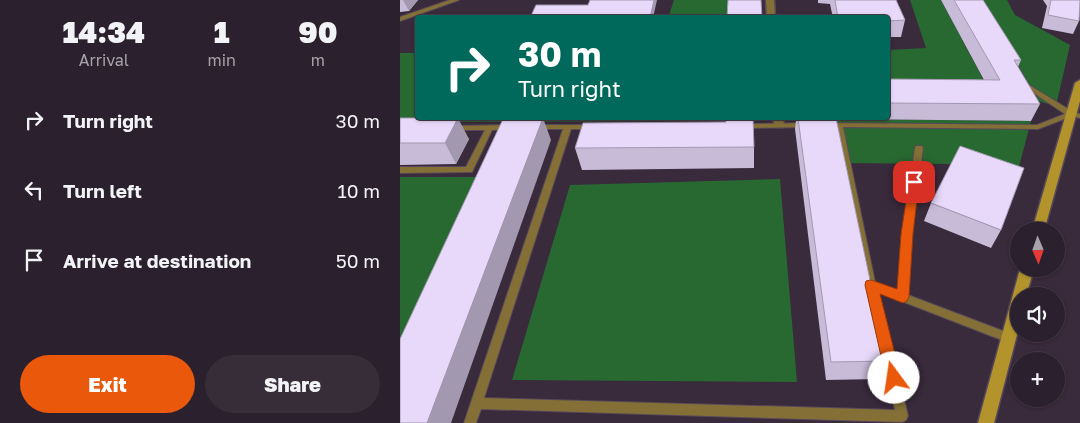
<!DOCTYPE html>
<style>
body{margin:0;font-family:"Golos Text",sans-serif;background:#372d39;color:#f1f3f6;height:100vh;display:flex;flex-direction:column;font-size:19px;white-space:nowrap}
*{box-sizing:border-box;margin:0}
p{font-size:16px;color:#a6a3aa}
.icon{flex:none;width:28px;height:28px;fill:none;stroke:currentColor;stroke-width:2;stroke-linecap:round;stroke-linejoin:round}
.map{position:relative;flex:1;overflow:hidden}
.details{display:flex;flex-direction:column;background:#2b202d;width:400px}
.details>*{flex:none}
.hud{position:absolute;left:15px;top:15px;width:475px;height:105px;border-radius:5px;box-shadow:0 1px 4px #0004,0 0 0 1px #473e49;background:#00695c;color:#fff;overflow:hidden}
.needle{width:32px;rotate:178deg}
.fabs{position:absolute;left:610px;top:222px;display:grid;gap:10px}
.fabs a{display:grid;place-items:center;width:55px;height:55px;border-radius:50%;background:#2b202d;box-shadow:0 1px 4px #0004,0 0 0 1px #473e49;font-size:25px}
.pin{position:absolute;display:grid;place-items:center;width:42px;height:42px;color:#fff;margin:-21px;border-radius:10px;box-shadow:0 2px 8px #0006}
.me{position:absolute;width:55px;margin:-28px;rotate:346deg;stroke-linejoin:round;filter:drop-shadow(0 0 4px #0008)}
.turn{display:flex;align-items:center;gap:18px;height:105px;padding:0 20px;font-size:22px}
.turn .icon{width:65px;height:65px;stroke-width:2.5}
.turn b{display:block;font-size:35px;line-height:42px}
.eta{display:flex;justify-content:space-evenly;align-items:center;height:85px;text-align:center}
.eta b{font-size:30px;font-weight:800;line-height:35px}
.action{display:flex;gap:10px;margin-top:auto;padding:10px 20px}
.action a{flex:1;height:58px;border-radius:30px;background:#ea580c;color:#fff;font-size:20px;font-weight:800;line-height:58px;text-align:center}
.action a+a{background:#372d39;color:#f1f3f6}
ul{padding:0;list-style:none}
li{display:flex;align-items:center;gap:15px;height:70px;padding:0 20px}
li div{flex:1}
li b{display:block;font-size:19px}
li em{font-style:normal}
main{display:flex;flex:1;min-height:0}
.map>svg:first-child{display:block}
.green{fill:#286932}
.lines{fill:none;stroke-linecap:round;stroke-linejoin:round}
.lane-casing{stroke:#57495a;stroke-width:2}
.street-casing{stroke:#57495a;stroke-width:3}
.secondary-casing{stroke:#57495a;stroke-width:3}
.lane{fill:#847036;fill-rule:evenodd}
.street{fill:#847036;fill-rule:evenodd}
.secondary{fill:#b3932c;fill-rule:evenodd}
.wall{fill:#c8bbd8}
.shaded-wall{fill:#a298b0}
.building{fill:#e8d9fb;stroke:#a298b0}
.route{fill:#ea580c;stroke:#983908}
</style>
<main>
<section class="details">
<div class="eta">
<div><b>14:34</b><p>Arrival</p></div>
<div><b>1</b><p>min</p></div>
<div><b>90</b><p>m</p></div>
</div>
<ul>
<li><svg class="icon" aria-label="right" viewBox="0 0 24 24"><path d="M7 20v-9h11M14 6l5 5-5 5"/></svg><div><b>Turn right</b></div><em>30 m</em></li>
<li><svg class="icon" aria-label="left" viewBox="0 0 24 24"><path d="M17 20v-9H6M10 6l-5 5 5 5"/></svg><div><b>Turn left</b></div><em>10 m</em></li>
<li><svg class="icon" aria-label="arrive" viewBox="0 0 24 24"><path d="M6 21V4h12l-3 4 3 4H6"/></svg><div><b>Arrive at destination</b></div><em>50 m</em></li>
</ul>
<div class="action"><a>Exit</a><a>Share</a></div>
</section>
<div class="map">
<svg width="680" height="423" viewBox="0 0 680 423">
<rect width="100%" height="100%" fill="#392a3c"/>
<path class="green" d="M274,0H328V17L268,18Z
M510,0H541L582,77L590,97L488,96V50L526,48Z
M582,0H607L615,15L670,45L656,106L638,101Z
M0,53H17L18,118H327V121L0,122Z
M433,119L631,121L614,186L552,164L437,163Z
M0,177H79L0,355Z
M380,179L397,382L112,380L170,185Z"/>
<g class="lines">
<g class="lane-casing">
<path id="lane" d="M50,0H59L0,21V17Z
M621,80L673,112L680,114V118L672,116L638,129L443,127L475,282L498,291L502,234L515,148L516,146H522L523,148L512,234L508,295L611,334L612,337L611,340L607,342L478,292L508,416L506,420L502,422L81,409L76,423H64L163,129H135L131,127L132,125H192L196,127L192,129H171L84,398L495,410L466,285L436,127H428L424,125L428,123L637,125L665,114L619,83V81Z
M407,123H410L411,125L410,127L343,128L339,126L343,124Z
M110,125L114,127L113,129L92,130L72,172L0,173V167H66L85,130H53L49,128L50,126Z"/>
</g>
<g class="street-casing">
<path id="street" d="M366,0H374L375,18H367Z
M373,118H383L384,125L383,127H375Z"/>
</g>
<g class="secondary-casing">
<path id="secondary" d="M680,80V101L644,231H632L675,83Z
M620,269H634L626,296H619V327L594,423H578Z"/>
</g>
<use href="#lane" class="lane"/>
<use href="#street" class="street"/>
<use href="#secondary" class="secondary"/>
</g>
<path class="wall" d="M0,0H18L9,11L0,12Z
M418,0H496L505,20L501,37H488V18H433L430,4L418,3Z
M541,0H583L621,60L618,67L640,104L631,121L436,119L487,361L479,379L426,380L395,129L396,120H391V118H488V79L584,80Z
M643,0H680L679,21L673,34L642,28L647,6Z
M0,118L69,139L56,164L0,165Z
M326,118H367V120L353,121L354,147V168L182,170L175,148L326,122Z
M531,203L601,230L591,248L524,221Z"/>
<path class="shaded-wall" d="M3,0H18L9,11Z
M254,0H257L253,18H250Z
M58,118L69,139L56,164L45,143Z
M143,118L151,140L51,423H27Z"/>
<path class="building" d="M190,0H254L250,18H130L136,5H188Z
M328,0H361L362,18H327Z
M435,0H496L505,20L488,21V18H438Z
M554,0H583L621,60H614L640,104L488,103V79L600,80Z
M651,0H680L679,21L648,15Z
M0,118H58L45,143H0Z
M143,118L27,423H0V339L103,119Z
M326,118H353L354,147L175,148L183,123L326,122Z
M398,118H436L487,361L431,362Z
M560,146L624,168L601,230L531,203Z"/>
<path class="route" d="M514,178L519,182L513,234L509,297L507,301L503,303L480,294L501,378L499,383L494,385L488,383L486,378L465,285L466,281L471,280L497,289L501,234L509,182Z"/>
</svg>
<div class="fabs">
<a><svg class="needle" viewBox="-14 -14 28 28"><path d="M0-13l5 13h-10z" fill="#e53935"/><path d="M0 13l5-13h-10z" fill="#a6a3aa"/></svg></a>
<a><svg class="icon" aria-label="sound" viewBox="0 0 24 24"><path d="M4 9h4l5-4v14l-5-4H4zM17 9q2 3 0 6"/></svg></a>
<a>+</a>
</div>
<div class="pin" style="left:514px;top:182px;background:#d93025"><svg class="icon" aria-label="arrive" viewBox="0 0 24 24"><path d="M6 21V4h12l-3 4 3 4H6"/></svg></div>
<svg class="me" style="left:494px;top:378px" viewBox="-20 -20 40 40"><circle r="19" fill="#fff"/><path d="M0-13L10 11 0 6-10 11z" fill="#ea580c"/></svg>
<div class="hud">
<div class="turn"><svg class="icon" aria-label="right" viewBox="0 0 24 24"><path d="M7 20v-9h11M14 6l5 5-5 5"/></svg><div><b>30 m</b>Turn right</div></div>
</div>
</div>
</main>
